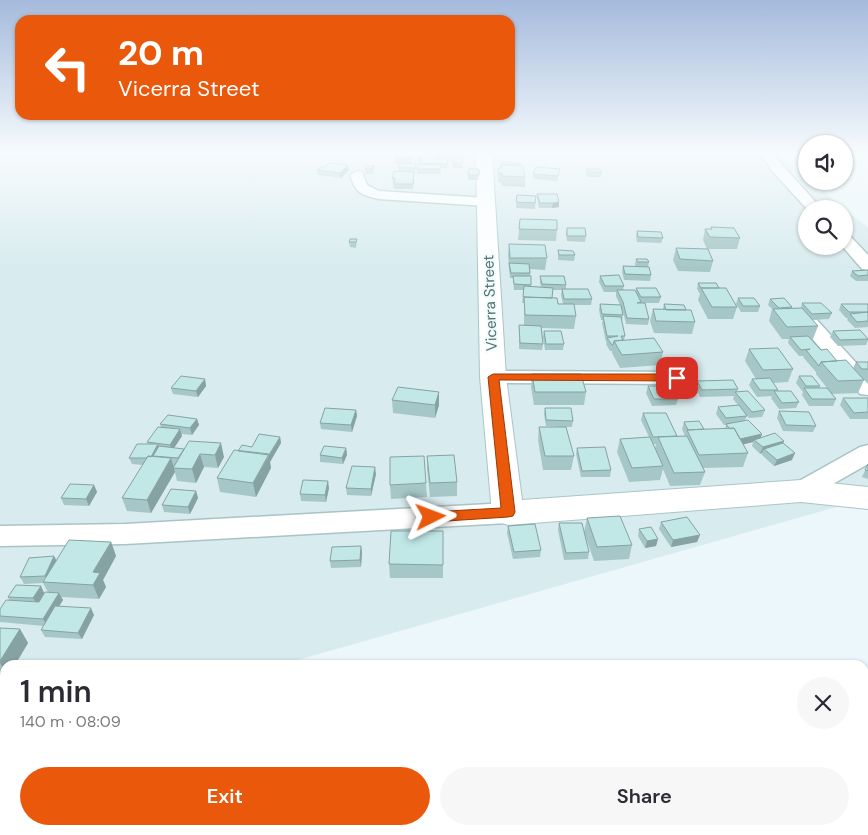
<!DOCTYPE html>
<meta charset="utf-8">
<style>
body{margin:0;font-family:"DM Sans",sans-serif;background:#f7f7f7;color:#2b2b33;height:100vh;display:flex;flex-direction:column;font-size:19px;white-space:nowrap}
*{box-sizing:border-box;margin:0}
p{font-size:16px;color:#7c7c81}
.icon{flex:none;width:28px;height:28px;fill:none;stroke:currentColor;stroke-width:2;stroke-linecap:round;stroke-linejoin:round}
.map{position:relative;flex:1;overflow:hidden}
.drawer{position:absolute;left:0px;top:660px;width:869px;height:175px;display:flex;flex-direction:column;background:#fff;border-radius:15px 15px 0 0;box-shadow:0 1px 4px #0004}
.drawer>*{flex:none}
.guide{position:absolute;left:15px;top:15px;width:500px;height:105px;border-radius:15px;box-shadow:0 1px 4px #0004;background:#ea580c;color:#fff;overflow:hidden}
.buttons{position:absolute;left:798px;top:135px;display:grid;gap:10px}
.buttons a{display:grid;place-items:center;width:55px;height:55px;border-radius:50%;background:#fff;box-shadow:0 1px 4px #0004;font-size:25px}
.pin{position:absolute;display:grid;place-items:center;width:42px;height:42px;color:#fff;margin:-21px;border-radius:10px;box-shadow:0 2px 8px #0006}
.me{position:absolute;width:55px;margin:-28px;rotate:87deg;stroke-linejoin:round;filter:drop-shadow(0 0 4px #0008)}
.turn{display:flex;align-items:center;gap:18px;height:105px;padding:0 20px;font-size:22px}
.turn .icon{width:65px;height:65px;stroke-width:2.5}
.turn b{display:block;font-size:35px;line-height:42px}
.round{display:grid;place-items:center;flex:none;width:52px;height:52px;border-radius:26px;background:#f7f7f7}
.head{display:flex;align-items:center;justify-content:space-between;height:85px;padding:0 20px}
h1{font-size:30px;font-weight:600;line-height:38px}
.action{display:flex;gap:10px;margin-top:auto;padding:10px 20px}
.action a{flex:1;height:58px;border-radius:30px;background:#ea580c;color:#fff;font-size:20px;font-weight:600;line-height:58px;text-align:center}
.action a+a{background:#f7f7f7;color:#2b2b33}
.map>svg:first-child{display:block}
.residential{fill:#d8ebee;fill-rule:evenodd}
.lines{fill:none;stroke-linecap:round;stroke-linejoin:round}
.street-casing{stroke:#aac3c4;stroke-width:3}
.secondary-casing{stroke:#a9c6c7;stroke-width:2}
.street{fill:#fff;fill-rule:evenodd}
.secondary{fill:#fff;fill-rule:evenodd}
.wall{fill:#a6c7c7;fill-rule:evenodd}
.shaded-wall{fill:#87a2a2}
.building{fill:#c1e7e7;stroke:#87a2a2}
.route{fill:#ea580c;stroke:#983908}
.labels{text-anchor:middle;dominant-baseline:central;stroke-width:4;stroke-linejoin:round;paint-order:stroke}
.street-label{font-size:15px;fill:#517370;stroke:#f2fbfd}
</style>
<div class="map">
<svg width="868" height="835" viewBox="0 0 868 835">
<rect width="100%" height="100%" fill="#ebf7fa"/>
<path class="residential" d="M0,152H775L806,177V181H811L868,228V498L280,665H5V743L0,744ZM806,209H844V246H806Z"/>
<g class="lines">
<g class="street-casing">
<path id="street" d="M760,152H772L783,166L822,209H807L773,172Z
M357,171L362,172L367,185L379,191L486,198L491,199L493,202L491,205L486,206L379,199C361,195 356,193 350,175Z
M844,234L850,236L868,255V270L862,269L842,246H844Z
M810,318L817,320L868,376V395L860,394L803,328L801,324L803,320Z
M493,371L677,372L684,374L687,378L684,382L677,384L493,383L486,381L483,377L486,373Z
M868,445V464L810,497L801,500L792,497L788,491L792,485L860,447Z
M508,503L517,506L521,513L517,520L508,523L125,544L0,546V526L125,524Z"/>
</g>
<g class="secondary-casing">
<path id="secondary" d="M476,152H492L506,377L522,500L801,480L868,487V509L801,502L508,525L497,521L492,513L480,377Z"/>
</g>
<use href="#street" class="street"/>
<use href="#secondary" class="secondary"/>
</g>
<path class="wall" d="M436,152H472V155H465L464,161H462V168H453V161H448L447,169L441,168L440,174H417V169L421,164V163H418V158L430,154V159H435Z
M411,156V164H416V169L415,173H414L413,189H394L392,178L398,171L399,164H395V159Z
M501,162L520,165L525,177V187L502,186L501,182H498V168H500Z
M374,166V171L373,174H365V169Z
M469,169H479L478,180H468Z
M586,169L602,172L601,177H588L586,174Z
M317,170H349L341,178L318,175Z
M533,174H559L557,181L533,179Z
M537,194L559,207L552,208H539L537,199Z
M517,195L536,196L535,209L516,208Z
M520,219L557,230L556,241L518,240Z
M711,227L740,238L737,249H707L703,240L705,229H711Z
M567,228L586,236L585,242L567,241L566,233Z
M637,231L663,238L661,243L637,242L636,236Z
M357,239L356,248L350,247L349,242Z
M509,244L547,258L545,270L530,269L531,286L541,287L540,282V276L566,285V289L592,299L591,305H574L576,316L574,329L542,328L543,344L542,350L519,349V325H524V303H522L524,290H514L513,278H510L509,269L508,255ZM553,290H562L561,295L563,304H558L552,298Z
M676,248L713,261L710,272L678,271L673,260Z
M558,250L575,255L574,261L558,260Z
M636,259L649,262L648,267L651,275L650,281L624,280L622,272L623,266L636,267L635,265Z
M868,270V281H856L850,276L852,271Z
M600,276L624,286L623,290L636,291V288L661,297L659,303H644L649,319L648,325L626,324L622,308L623,315L622,321L625,336L624,340L663,352L660,365L620,368L612,353V351H610L606,344L607,342H606L602,323L603,320H601L599,310L600,304L620,305L616,296V292H604L599,282Z
M698,283L719,288L737,307L733,319H708L698,300L700,294L697,289Z
M738,298L760,306L758,312H741L736,304Z
M770,299L792,307V308H801L802,303L832,313L829,319L812,320L818,326L813,339H811L821,350L837,361L853,368L856,362H868V384L864,380L858,393L832,394L836,399L833,406H809L802,395L803,392L796,383L799,376L820,386L819,388H827L816,374V372L803,357L804,356H799L788,343L789,339H782L769,321L772,309L768,305Z
M664,304L686,310L695,322L692,334L654,333L650,321L653,309H663Z
M841,304H868V327L855,328L847,320L848,318H846L839,310Z
M544,331L564,344L563,350H545L543,337Z
M833,331L868,339V340L866,345L838,346L830,337Z
M749,349L793,369L788,382L773,383L778,390V391L799,402L796,408L779,409L771,398L772,396L757,397L749,385L752,379H756L745,361Z
M532,374L586,392L584,405H534L531,387Z
M205,379L206,386L198,397L173,394L171,388Z
M697,381L738,389L737,392L765,410L762,417L749,418L739,406L747,416L745,420L762,434L761,438L784,441L783,443L792,460L774,466L762,455V453L760,454L752,446L753,442L743,444L748,453L743,467L703,468L705,472L700,485L670,486L663,469L660,480L629,482L617,452L620,439L649,437L641,420L643,413L677,436H685L682,429L684,422L704,429H725L726,425H724L716,414L718,407L738,405L733,399L734,396L700,397L696,387ZM653,444H656L655,449Z
M648,386L678,399L676,405L652,406L646,393Z
M439,392V405L435,418L393,413L392,400Z
M843,398H868V419H850L840,405Z
M545,408L573,421L572,427H566L574,456L571,470H543L538,440L539,427H561L546,426L544,414Z
M356,410L357,416L352,432L321,429L320,423Z
M779,411L816,426L813,432L783,431L777,418Z
M197,419L199,425L192,435L182,434V436L174,448L224,457L218,468L204,467L196,483L177,481L175,472L151,513L127,511L122,498L143,465L132,464L129,458L148,444L147,442L161,427L160,424Z
M280,437L281,443L270,462L271,468L256,497L220,492L217,478L238,451L252,447Z
M346,448L347,455L343,464L320,462V455Z
M577,448L611,470L610,477H581L576,454Z
M427,456L457,482V496L430,497L427,469Z
M868,464V479L862,477Z
M376,474L371,496L347,495L346,488Z
M426,483L427,497L391,499L390,485Z
M94,485L97,492L89,506L64,505L61,498Z
M329,488L326,502L301,501L300,494Z
M196,491L198,498L190,514L164,512L162,505Z
M587,518L632,545L629,559L594,561L584,532L589,552L588,559L564,560L558,530L559,523L584,532Z
M661,522L700,535L697,542L671,547L659,529Z
M508,526L541,550L540,557L513,559L507,533Z
M639,529L658,539L656,546L645,548L638,536Z
M443,531V578H390L389,564Z
M111,542L116,556L103,580L106,587L99,599L61,597L63,600L59,606L94,615L82,639L45,637L41,630L44,626L0,622V609L9,600L8,597L41,586L44,593L48,592L43,583L24,584L20,577L54,556L56,561Z
M361,546L362,553L361,567L331,568L330,561Z
M0,628L20,629L28,643L15,665H5V675H2L3,677L0,682Z"/>
<path class="shaded-wall" d="M348,165L349,170L341,178L340,173Z
M559,202V207L552,208L553,203Z
M205,379L206,386L198,397L196,391Z
M439,392V405L435,418V405Z
M356,410L357,416L352,432L351,425Z
M197,419L199,425L192,435L190,428Z
M180,429L182,436L172,451L170,445Z
M762,434L759,441L754,440L753,442L737,446L740,439Z
M280,437L281,443L270,462L271,468L256,497L253,483Z
M784,441L781,448L764,449L762,453L760,454L763,447Z
M221,443L224,457L218,468L215,455Z
M158,444L160,451L153,456L155,461L150,458Z
M346,448L347,455L343,464L342,458Z
M795,453L792,460L774,466L777,460Z
M200,454L204,467L196,483L192,469Z
M171,458L175,472L151,513L147,500Z
M375,467L376,474L371,496V489Z
M328,481L329,488L326,502L325,495Z
M94,485L97,492L89,506L86,499Z
M196,491L198,498L190,514L188,507Z
M700,535L697,542L671,547L673,540Z
M658,539L656,546L645,548L647,541Z
M111,542L116,556L103,580L106,587L99,599L93,585V572Z
M361,546L362,553L361,567L360,560Z
M54,556L58,563L49,582L45,576Z
M41,586L44,593L37,605L33,598Z
M59,593L63,600L47,626L43,619Z
M91,608L94,615L82,639L78,633Z
M20,629L28,643L15,665H5V671L0,663V661Z
M0,672L3,677L0,682Z"/>
<path class="building" d="M436,152H465L464,156H435Z
M419,154H430L429,159H448L447,164L421,163L422,158H418Z
M395,156H411V159H395Z
M454,159H462V163H453Z
M501,162L520,163V165H502L501,168Z
M329,163L348,165L340,173L317,170L322,167H325Z
M399,163L416,164L415,168L398,167Z
M418,164L441,165L440,169H417Z
M502,165H522L525,177L502,176V173H498V168H502Z
M366,166H374L373,169H365Z
M536,167L560,169L558,176L533,174Z
M469,169H479V175H468Z
M586,169H599L602,172H589Z
M394,171L414,172L413,184H394L395,178H392Z
M537,194H557L559,202L553,203H540Z
M517,195L536,196L535,203L516,202Z
M520,219L557,220V230L519,229Z
M711,227L734,228L740,238L710,237L705,229H712Z
M567,228H585L586,236H567Z
M637,231L661,232L663,238L638,237Z
M350,239H357L356,242H349Z
M509,244L545,245L547,258H510Z
M676,248L708,249L713,261L680,259Z
M558,250L573,251L575,255H559Z
M636,259H647L649,262H638Z
M509,263L529,264L530,273H511Z
M623,266L649,267L651,275L625,274Z
M868,270V275L858,276L852,271Z
M619,275L624,286H605L600,276Z
M513,276H531V285L514,284Z
M540,276H564L566,285L542,284Z
M698,283H716L719,288H701Z
M524,286L553,288L552,298L523,297Z
M636,288H656L661,297H641Z
M701,288H726L737,307H712Z
M562,289H588L592,299H564Z
M617,290H635L641,302L637,303H645L649,319L627,318L623,302Z
M524,297L557,298L558,304H574L576,316L525,315Z
M738,298H754L760,306H743Z
M784,298L792,307L779,308L770,299Z
M802,303H821L832,313L812,314Z
M600,304L621,305L623,315L602,314Z
M664,304L684,305L686,310H666Z
M841,304H868V312H849Z
M802,308L818,326L787,327L773,309Z
M653,309L691,310L695,322L656,321Z
M868,312V321L857,322L850,314Z
M603,316L621,317L625,336H621L623,340L614,341L613,345H612L607,338L618,336H607Z
M519,325L541,326L543,344L520,343Z
M860,330L868,339L840,340L833,331Z
M544,331H561L564,344H546Z
M808,336L821,350L827,349L837,361L821,362L819,366L806,350L810,349L801,350L790,337Z
M654,338L663,352L622,355L614,341Z
M778,348L793,369L763,370L749,349Z
M846,360L864,380L838,381L821,362Z
M856,362H868V369H862Z
M532,374H581L586,392H535Z
M181,376L205,379L196,391L171,388Z
M799,376H812L820,386H806Z
M770,378L778,390H760L752,379Z
M733,380L738,389L702,390L697,381Z
M648,386H672L678,399H654Z
M398,387L439,392L435,405L392,400Z
M804,388H827L836,399H812Z
M748,391L765,410L752,412L735,392Z
M774,391H791L799,402L782,403Z
M843,398H868V412L854,413Z
M739,405L747,416L726,418L718,407Z
M325,408L356,410L351,425L320,423Z
M545,408H571L573,421L546,420Z
M779,411L809,412L816,426L786,425Z
M643,413H666L677,436L653,437Z
M168,415L197,419L190,428L160,424Z
M748,420L762,434L740,439L734,428L730,429L726,424Z
M699,421L704,429L688,430L684,422Z
M158,427L180,429L170,445L147,442Z
M539,427H566L574,456H545Z
M734,428L748,453L699,455L687,430Z
M775,433L784,441L763,447L754,440Z
M259,434L280,437L269,455L238,451L242,445L252,447Z
M687,436L705,472L674,473L658,437Z
M650,437L663,466L632,468L620,439Z
M189,441L221,443L215,455L200,454L192,469L173,468Z
M783,443L795,453L777,460L764,449Z
M137,444H158L151,457L148,456L147,458H129Z
M159,446L184,449L178,458L153,456Z
M324,446L346,448L342,458L320,455Z
M605,447L611,470L582,471L577,448Z
M234,450L269,454L253,483L217,478Z
M454,455L457,482L430,483L427,456Z
M148,456L171,458L147,500L122,498Z
M424,456L426,483L390,485V457Z
M868,464V471L865,470Z
M352,466L375,467L371,489L346,488Z
M303,480L328,481L325,495L300,494Z
M70,484L94,485L86,499L61,498Z
M171,489L196,491L188,507L162,505Z
M620,516L632,545L597,547L587,518Z
M687,517L700,535L673,540L661,522Z
M559,523H582L589,552L566,553Z
M535,524L541,550L514,552L508,526Z
M651,527L658,539L647,541L639,529Z
M391,531H443V565L389,564Z
M69,540L111,542L93,572L100,573L93,585L43,582Z
M361,546L360,560L330,561L332,547Z
M54,556L45,576L20,577L29,558Z
M16,585L41,586L33,598L8,597Z
M45,592L59,593L43,619L0,616V609L6,600L39,602Z
M55,606L91,608L78,633L41,630Z
M0,628L20,629L0,661Z"/>
<linearGradient id="sky" x2="0" y2="1"><stop stop-color="#a5badc"/><stop offset="0.57" stop-color="#f6fbfd"/><stop offset="1" stop-color="#f6fbfd" stop-opacity="0"/></linearGradient>
<rect width="868" height="269" fill="url(#sky)"/>
<path class="route" d="M493,374H677L682,378L677,381L499,380L515,512L513,516L508,517L431,522L427,520L425,517L427,513L431,512L501,508L488,377Z"/>
<g class="labels">
<g class="street-label">
<text transform="translate(490 303) rotate(-92)">Vicerra Street</text>
</g>
</g>
</svg>
<div class="buttons">
<a><svg class="icon" aria-label="sound" viewBox="0 0 24 24"><path d="M4 9h4l5-4v14l-5-4H4zM17 9q2 3 0 6"/></svg></a>
<a><svg class="icon" aria-label="search" viewBox="0 0 24 24"><circle cx="10" cy="10" r="6"/><path d="M15 15l6 6"/></svg></a>
</div>
<div class="pin" style="left:677px;top:378px;background:#d93025"><svg class="icon" aria-label="arrive" viewBox="0 0 24 24"><path d="M6 21V4h12l-3 4 3 4H6"/></svg></div>
<svg class="me" style="left:431px;top:517px" viewBox="-20 -20 40 40"><path d="M0-17L14 15 0 8-14 15z" fill="#ea580c" stroke="#fff" stroke-width="4"/></svg>
<div class="guide">
<div class="turn"><svg class="icon" aria-label="left" viewBox="0 0 24 24"><path d="M17 20v-9H6M10 6l-5 5 5 5"/></svg><div><b>20 m</b>Vicerra Street</div></div>
</div>
<section class="drawer">
<div class="head"><div><h1>1 min</h1><p>140 m · 08:09</p></div><a class="round"><svg class="icon" aria-label="close" viewBox="0 0 24 24"><path d="M6 6l12 12M18 6L6 18"/></svg></a></div>
<div class="action"><a>Exit</a><a>Share</a></div>
</section>
</div>
